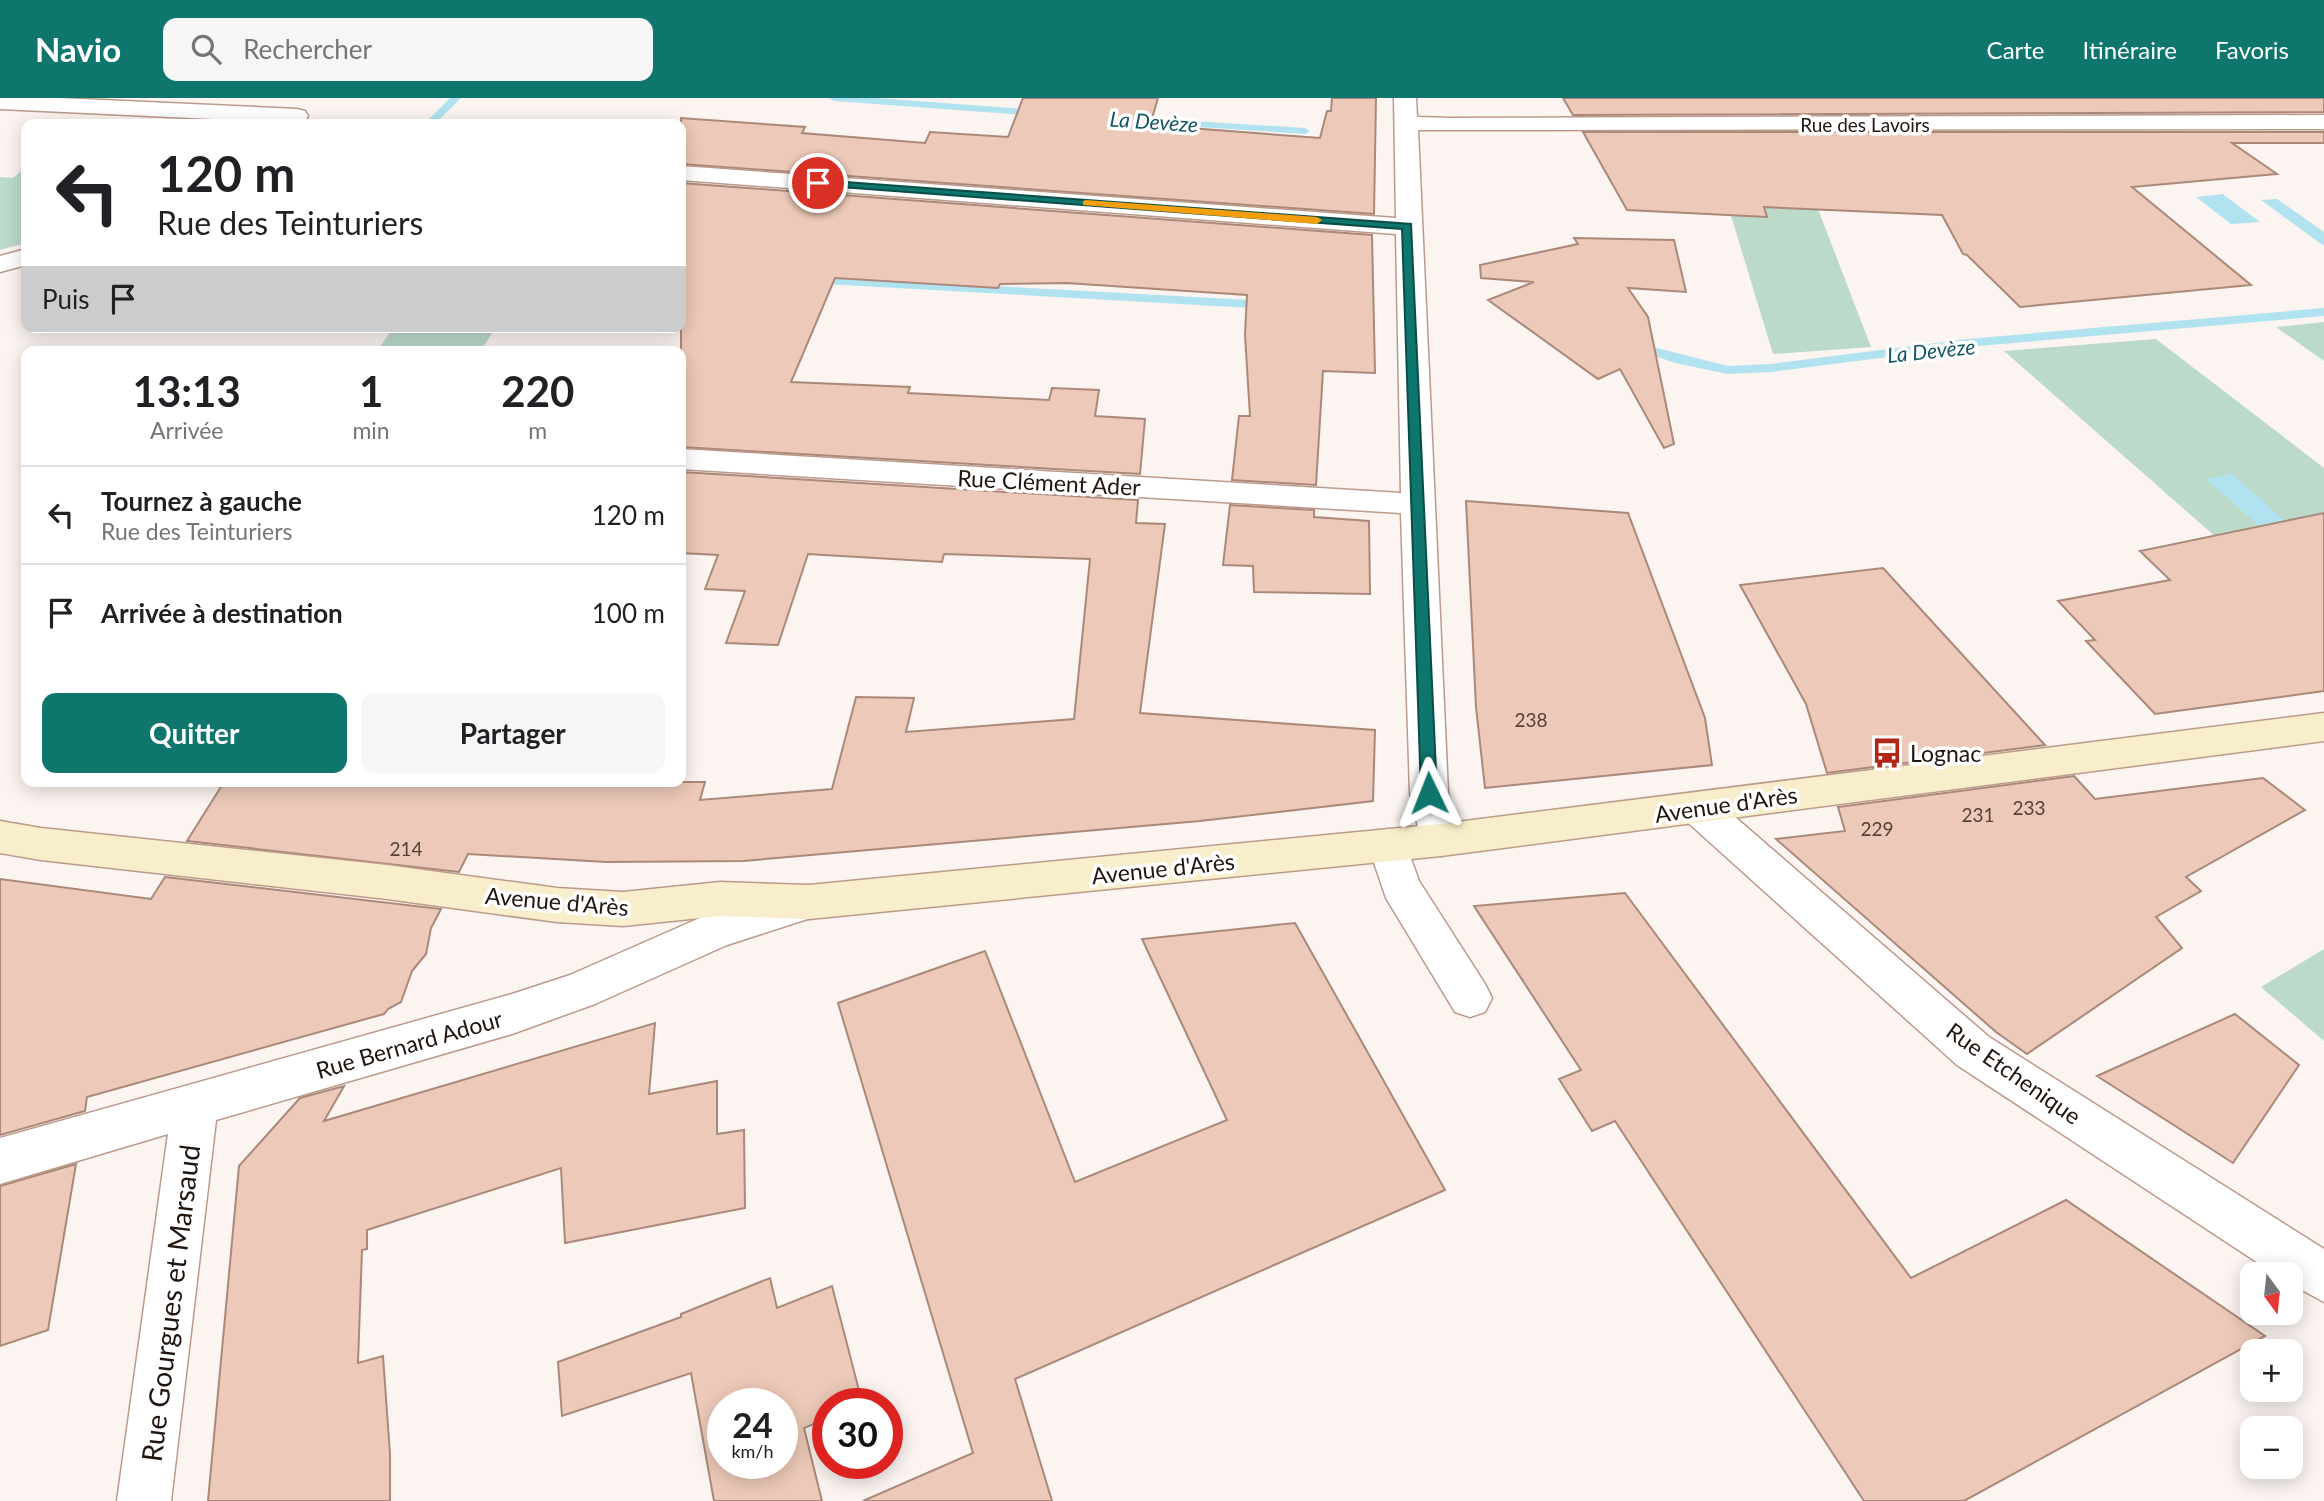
<!DOCTYPE html>
<html lang="fr">
<meta charset="utf-8">
<style>
body{margin:0;font-family:Lato,sans-serif;background:#f6f6f6;color:#202124;height:100vh;display:flex;flex-direction:column;font-size:26px;white-space:nowrap}
*{box-sizing:border-box;margin:0}
p{font-size:23px;color:#757577}
.icon{flex:none;width:38px;height:38px;fill:none;stroke:currentColor;stroke-width:2;stroke-linecap:round;stroke-linejoin:round}
.map{position:relative;flex:1;overflow:hidden}
.panel{position:absolute;left:21px;top:248px;width:665px;height:441px;display:flex;flex-direction:column;background:#fff;border-radius:14px;box-shadow:0 4px 18px #0003}
.panel>*{flex:none}
.hud{position:absolute;left:21px;top:21px;width:665px;height:214px;border-radius:14px;box-shadow:0 4px 18px #0003;background:#fff;color:#202124;overflow:hidden}
.needle{width:46px;rotate:165deg}
.tools{position:absolute;left:2240px;top:1164px;display:grid;gap:14px}
.tools a{display:grid;place-items:center;width:63px;height:63px;border-radius:14px;background:#fff;box-shadow:0 4px 18px #0003;font-size:35px}
.speed{position:absolute;left:707px;top:1290px;display:flex;gap:14px;font-size:35px;font-weight:700;text-align:center}
.speed>*{display:grid;place-content:center;width:91px;height:91px;border-radius:50%;background:#fff;box-shadow:0 4px 18px #0003;line-height:1}
.speed small{font-size:18px;font-weight:400}
.speed .limit{border:10px solid #d22;background:#fff;color:#111}
.pin{position:absolute;display:grid;place-items:center;width:60px;height:60px;color:#fff;margin:-30px;border:4px solid #fff;border-radius:50%;box-shadow:0 2px 7px #0007}
.me{position:absolute;width:77px;margin:-38px;rotate:358deg;stroke-linejoin:round;filter:drop-shadow(0 0 5px #0008)}
.turn{display:flex;align-items:center;gap:24px;height:147px;padding:0 21px;font-size:32px}
.turn .icon{width:91px;height:91px;stroke-width:2.5}
.turn b{display:block;font-size:49px;line-height:60px}
.then{display:flex;align-items:center;height:66px;padding:0 21px;background:#0003;gap:14px;font-size:26px}
.eta{display:flex;justify-content:space-evenly;align-items:center;height:119px;text-align:center}
.eta b{font-size:42px;font-weight:700;line-height:49px}
.button{display:flex;gap:14px;margin-top:auto;padding:14px 21px}
.button a{flex:1;height:80px;border-radius:14px;background:#0f766e;color:#fff;font-size:28px;font-weight:700;line-height:80px;text-align:center}
.button a+a{background:#f6f6f6;color:#202124}
ul{padding:0;list-style:none}
li{display:flex;align-items:center;gap:21px;height:98px;padding:0 21px;border-top:2px solid #e0e0e0}
li div{flex:1}
li b{display:block;font-size:26px}
li em{font-style:normal}
header{display:flex;align-items:center;gap:42px;box-sizing:border-box;height:98px;padding:0 35px;background:#0f766e;color:#fff}
header strong{font-size:33px}
nav{display:flex;gap:38px;margin-inline-start:auto;font-size:24px}
.search{width:490px;height:63px;background:#f6f6f6;display:flex;align-items:center;gap:18px;box-sizing:border-box;padding:0 24px;border-radius:14px;color:#757577;font-size:26px}
.map>svg:first-child{display:block}
.green{fill:#bbdac9}
.water{fill:#b0e3ef}
.lines{fill:none;stroke-linecap:round;stroke-linejoin:round}
.stream{fill:#b0e3ef;fill-rule:evenodd}
.building{fill:#ecc9b8;stroke:#aa897a;stroke-width:2;fill-rule:evenodd}
.street-casing{stroke:#bc9a8b;stroke-width:3}
.secondary-casing{stroke:#bc9a8b;stroke-width:3}
.street{fill:#fff;fill-rule:evenodd}
.secondary{fill:#f8eecb;fill-rule:evenodd}
.route{fill:#0f766e;stroke:#0a4d48;stroke-width:2}
.slow{fill:#f59e0b}
.labels{text-anchor:middle;dominant-baseline:central;stroke-width:7;stroke-linejoin:round;paint-order:stroke}
.far-street-label{font-size:19px;fill:#211510;stroke:#fff}
.number-label{font-size:19px;fill:#54423a}
.far-water-label{font-size:21px;font-style:italic;fill:#125664;stroke:#fff}
.street-label{font-size:23px;fill:#211510;stroke:#fff}
.poi-label{font-size:23px;fill:#211510;stroke:#fff;text-anchor:start}
.near-street-label{font-size:28px;fill:#211510;stroke:#fff}
</style>
<header>
<strong>Navio</strong>
<div class="search"><svg class="icon" aria-label="search" viewBox="0 0 24 24"><circle cx="10" cy="10" r="6"/><path d="M15 15l6 6"/></svg>Rechercher</div>
<nav><a>Carte</a><a>Itinéraire</a><a>Favoris</a></nav>
</header>
<div class="map">
<svg width="2324" height="1403" viewBox="0 0 2324 1403">
<rect width="100%" height="100%" fill="#fbf4f0"/>
<path class="green" d="M26,69V145L0,152V79L13,80Z
M1726,101L1818,111L1871,249L1773,256Z
M2324,224V263L2276,229Z
M394,229H496L480,254H376Z
M2156,241L2324,370V534L2004,253Z
M2324,851V943L2261,889Z"/>
<path class="water" d="M2224,96V97L2260,124L2231,126L2196,99Z
M2277,101L2324,134V148L2261,102Z
M2232,376L2298,434L2272,439L2206,381Z"/>
<g class="lines">
<path class="stream" d="M450,0H461L435,26H424Z
M829,0H876L1040,12L1045,15L1040,18L834,3Z
M1127,19L1305,30L1310,33L1305,36L1123,24V20Z
M811,178L1269,203L1275,207L1269,211L807,185L805,182Z
M2324,210V218L1967,249L1771,274L1728,276L1675,265L1627,248L1633,244L1728,268L1771,266L1967,241Z"/>
</g>
<path class="building" d="M1023,0H1158L1150,27L1320,40L1327,13H1331L1332,0H1376L1374,116L681,66V20L805,29L802,35L925,45L930,34L1008,39Z
M1563,0H2324V14L1573,17Z
M1583,34H2324V45H2232L2277,76L2132,89L2251,187L2020,209L1967,157L1963,156L1942,117L1764,109L1767,119L1627,112Z
M681,85L1372,137L1375,275L1323,273L1316,387L1232,382L1239,318H1250L1245,237L1247,197L1066,185L1000,186L998,190L835,180L791,284L910,289L908,295L1049,302L1052,290L1099,292L1095,318L1145,321L1140,376L681,349Z
M1574,140L1674,142L1686,194L1628,190L1648,219L1674,346L1664,350L1620,271L1598,281L1488,202L1534,184L1481,180L1480,167L1578,146Z
M681,374L1138,402L1136,425L1165,426L1140,615L1375,632L1373,703L1200,723L743,763L606,764L468,756L459,774L187,743L224,684H705L700,702L832,691L856,599L914,600L906,634L1074,621L1090,461L944,456L942,464L808,456L778,547L726,545L745,493L705,491L718,457L681,455Z
M1466,403L1628,415L1705,620L1712,667L1485,690L1476,609Z
M1230,407L1314,412V419L1369,423L1370,496L1254,494L1253,468L1223,467Z
M2324,415V593L2155,616L2086,543L2095,542L2058,503L2170,482L2140,453Z
M1883,470L2045,647L1827,675L1806,606L1740,487Z
M2074,678L2095,701L2263,680L2305,712L2186,779L2201,793L2156,819L2182,850L2027,956L1996,934L1776,741L1845,733L1838,709Z
M165,779L441,811L431,830L426,856L412,873L401,904L388,911L384,916L87,999L85,1013L0,1037V781L151,801Z
M1625,795L1911,1180L2066,1102L2265,1238L1964,1403H1864L1615,1023L1592,1033L1559,981L1581,972L1474,808Z
M1295,825L1445,1092L1015,1281L1052,1403H863L973,1355L838,905L985,853L1075,1084L1227,1022L1142,841Z
M2235,916L2299,967L2233,1065L2097,978Z
M655,925L649,996L717,983V1036L744,1032L745,1110L565,1145L561,1070L367,1132V1151L362,1152L358,1265L383,1258L390,1356V1403H208L239,1068L300,1000L344,988L324,1023Z
M76,1066L48,1232L0,1248V1088Z
M770,1180L777,1210L832,1188L862,1304L828,1306V1320L804,1330L822,1403H714L691,1275L562,1318L558,1264L681,1219V1216ZM723,1306H782V1365H723Z"/>
<g class="lines">
<g class="street-casing">
<path id="street" d="M0,0H59L297,11L305,13L308,18L305,23L297,25L0,11Z
M1394,0H1416L1417,19L1450,20L2324,17V31L1418,32L1448,695L1461,742L1455,753L1441,758L1427,753L1421,742L1410,695L1401,415L681,371V351L1401,395L1396,136L681,82V68L1396,120Z
M26,151V167L0,174V158Z
M1698,694L1712,699L1989,939L2324,1151V1204L2291,1186V1176H2275L1957,967L1684,721L1679,710L1684,699Z
M1388,731L1402,736L1419,783L1485,886L1492,900L1485,914L1470,919L1455,914L1386,800L1368,747L1374,736Z
M809,787L823,792L829,804L823,816L727,847L595,906L512,936L216,1022L171,1403H117L168,1036L0,1086V1040L512,896L570,877L702,819Z"/>
</g>
<g class="secondary-casing">
<path id="secondary" d="M2324,615V643L1441,758L809,821L720,818L623,828L557,824L387,801L41,762L0,755V723L41,730L387,767L557,790L623,794L720,784L809,787L1441,726Z"/>
</g>
<use href="#street" class="street"/>
<use href="#secondary" class="secondary"/>
</g>
<path class="route" d="M818,82L1411,126L1437,695L1435,699L1429,701L1421,695L1402,131L814,87L813,85Z"/>
<path class="slow" d="M1086,102L1317,119L1322,122L1317,126L1083,107V103Z"/>
<defs>
<g id="bus-bare" transform="scale(2.415)"><path d="M-5-6H5V4H4V6H2V4H-2V6H-4V4H-5ZM-3.5-4V0h7V-4ZM-3.5 1.2v1.5H-2V1.2ZM2 1.2v1.5H3.5V1.2Z" fill="#b32519" stroke="#fff" stroke-width="2.5" paint-order="stroke"/></g>
</defs>
<g fill-rule="evenodd">
<use href="#bus-bare" x="1887" y="655"/>
</g>
<g class="labels">
<g class="far-street-label">
<text x="1865" y="26">Rue des Lavoirs</text>
</g>
<g class="number-label">
<text x="1531" y="621">238</text>
<text x="2029" y="709">233</text>
<text x="1978" y="716">231</text>
<text x="1877" y="730">229</text>
<text x="406" y="750">214</text>
</g>
<g class="far-water-label">
<text transform="translate(1154 23) rotate(4)">La Devèze</text>
<text transform="translate(1931 252) rotate(-6)">La Devèze</text>
</g>
<g class="street-label">
<text transform="translate(1049 384) rotate(3)">Rue Clément Ader</text>
<text transform="translate(1726 706) rotate(-8)">Avenue d'Arès</text>
<text transform="translate(1163 770) rotate(-6)">Avenue d'Arès</text>
<text transform="translate(557 803) rotate(5)">Avenue d'Arès</text>
<text transform="translate(409 946) rotate(-16)">Rue Bernard Adour</text>
<text transform="translate(2014 975) rotate(35)">Rue Etchenique</text>
</g>
<g class="poi-label">
<text x="1910" y="655">Lognac</text>
</g>
<g class="near-street-label">
<text transform="translate(170 1205) rotate(-83)">Rue Gourgues et Marsaud</text>
</g>
</g>
</svg>
<div class="tools">
<a><svg class="needle" viewBox="-14 -14 28 28"><path d="M0-13l5 13h-10z" fill="#e53935"/><path d="M0 13l5-13h-10z" fill="#757577"/></svg></a>
<a>+</a>
<a>−</a>
</div>
<div class="speed"><div>24<small>km/h</small></div><div class="limit">30</div></div>
<div class="pin" style="left:818px;top:85px;background:#d93025"><svg class="icon" aria-label="arrive" viewBox="0 0 24 24"><path d="M6 21V4h12l-3 4 3 4H6"/></svg></div>
<svg class="me" style="left:1429px;top:695px" viewBox="-20 -20 40 40"><path d="M0-17L14 15 0 8-14 15z" fill="#0f766e" stroke="#fff" stroke-width="4"/></svg>
<div class="hud">
<div class="turn"><svg class="icon" aria-label="left" viewBox="0 0 24 24"><path d="M17 20v-9H6M10 6l-5 5 5 5"/></svg><div><b>120 m</b>Rue des Teinturiers</div></div>
<div class="then">Puis<svg class="icon" aria-label="arrive" viewBox="0 0 24 24"><path d="M6 21V4h12l-3 4 3 4H6"/></svg></div>
</div>
<section class="panel">
<div class="eta">
<div><b>13:13</b><p>Arrivée</p></div>
<div><b>1</b><p>min</p></div>
<div><b>220</b><p>m</p></div>
</div>
<ul>
<li><svg class="icon" aria-label="left" viewBox="0 0 24 24"><path d="M17 20v-9H6M10 6l-5 5 5 5"/></svg><div><b>Tournez à gauche</b><p>Rue des Teinturiers</p></div><em>120 m</em></li>
<li><svg class="icon" aria-label="arrive" viewBox="0 0 24 24"><path d="M6 21V4h12l-3 4 3 4H6"/></svg><div><b>Arrivée à destination</b></div><em>100 m</em></li>
</ul>
<div class="button"><a>Quitter</a><a>Partager</a></div>
</section>
</div>
